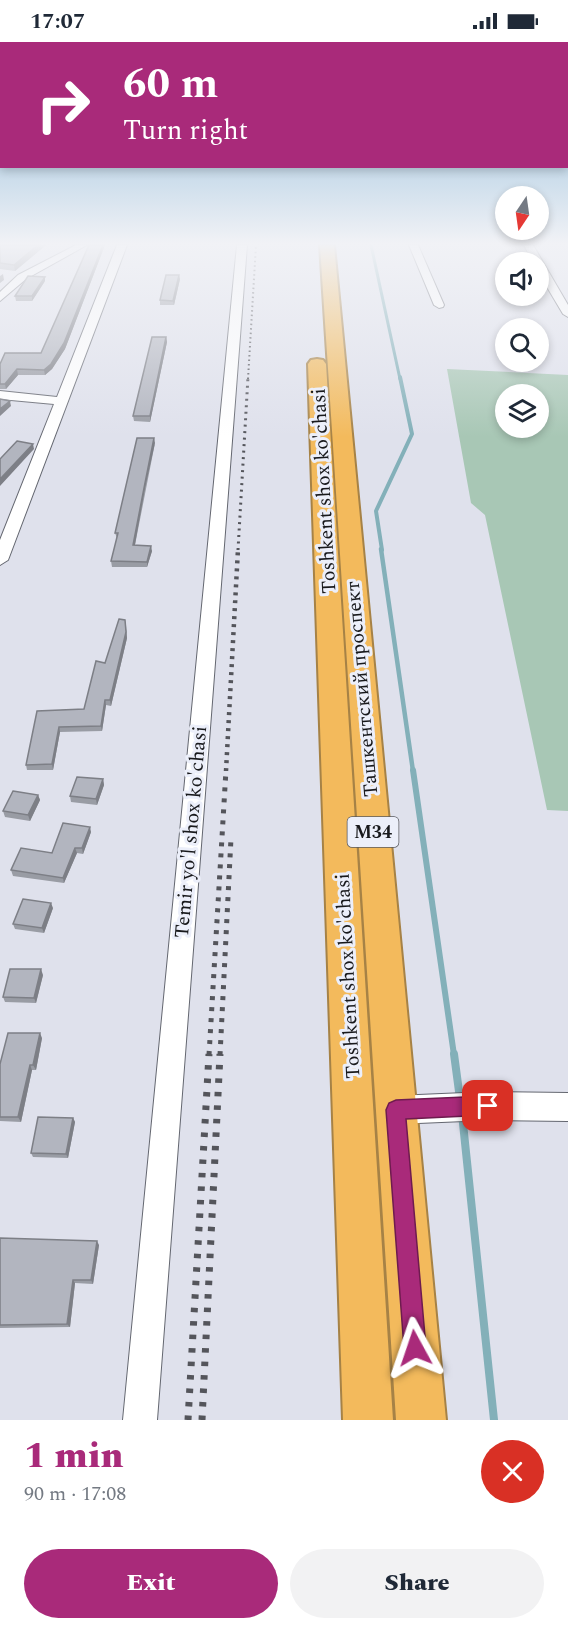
<!DOCTYPE html>
<meta charset="utf-8">
<style>
body{margin:0;font-family:Spectral,serif;background:#f2f2f3;color:#1f2937;height:100vh;display:flex;flex-direction:column;font-size:22px;white-space:nowrap}
*{box-sizing:border-box;margin:0}
p{font-size:20px;color:#747a83}
.icon{flex:none;width:33px;height:33px;fill:none;stroke:currentColor;stroke-width:2;stroke-linecap:round;stroke-linejoin:round}
.map{position:relative;height:1378px;overflow:hidden}
.drawer{display:flex;flex-direction:column;background:#fff;flex:1}
.drawer>*{flex:none}
.hud{position:absolute;left:0px;top:0px;width:568px;height:126px;box-shadow:0 3px 9px #0003;background:#a92a7a;color:#fff;overflow:hidden}
.needle{width:39px;rotate:193deg}
.tools{position:absolute;left:495px;top:144px;display:grid;gap:12px}
.tools a{display:grid;place-items:center;width:54px;height:54px;border-radius:50%;background:#fff;box-shadow:0 3px 9px #0003;font-size:30px}
.pin{position:absolute;display:grid;place-items:center;width:51px;height:51px;color:#fff;margin:-26px;border-radius:12px;box-shadow:0 3px 9px #0006}
.me{position:absolute;width:66px;margin:-33px;rotate:355deg;stroke-linejoin:round;filter:drop-shadow(0 0 4px #0008)}
.turn{display:flex;align-items:center;gap:21px;height:126px;padding:0 24px;font-size:27px}
.turn .icon{width:78px;height:78px;stroke-width:2.5}
.turn b{display:block;font-size:42px;line-height:51px}
.round{display:grid;place-items:center;flex:none;width:63px;height:63px;border-radius:32px;background:#f2f2f3}
.headline{display:flex;align-items:center;justify-content:space-between;height:102px;padding:0 24px}
h1{font-size:36px;font-weight:800;line-height:45px;color:#a92a7a}
.action{display:flex;gap:12px;margin-top:auto;padding:12px 24px}
.action a{flex:1;height:69px;border-radius:36px;background:#a92a7a;color:#fff;font-size:24px;font-weight:800;line-height:69px;text-align:center}
.action a+a{background:#f2f2f3;color:#1f2937}
.status{display:flex;justify-content:space-between;align-items:center;height:42px;padding:0 30px;background:#fff;direction:ltr}
.status svg{height:16px;fill:currentColor}
.map>svg:first-child{display:block}
.green{fill:#a8c7b5;fill-rule:evenodd}
.lines{fill:none;stroke-linecap:round;stroke-linejoin:round}
.stream-far4{stroke:#83b0b9;stroke-width:3}
.stream-far3{stroke:#83b0b9;stroke-width:4}
.stream-far2{stroke:#83b0b9;stroke-width:4.5}
.stream-far1{stroke:#83b0b9;stroke-width:6}
.stream{stroke:#83b0b9;stroke-width:8}
.minor-casing{stroke:#646770;stroke-width:2}
.highway-casing{stroke:#a68246;stroke-width:4}
.minor{fill:#fff;fill-rule:evenodd}
.highway{fill:#f3ba5c;fill-rule:evenodd}
.rail-far4{stroke:#54555b;stroke-width:2;stroke-dasharray:1.5 3;stroke-linecap:butt}
.rail-far3{stroke:#54555b;stroke-width:3;stroke-dasharray:2 4.5;stroke-linecap:butt}
.rail-far2{stroke:#54555b;stroke-width:4.5;stroke-dasharray:3 5;stroke-linecap:butt}
.rail-far1{stroke:#54555b;stroke-width:5;stroke-dasharray:4 7;stroke-linecap:butt}
.rail{stroke:#54555b;stroke-width:7;stroke-dasharray:4.5 9;stroke-linecap:butt}
.wall{fill:#999ca4}
.shaded-wall{fill:#7d7f86}
.building{fill:#b2b5bf;stroke:#7d7f86;stroke-width:1.5}
.route{fill:#a92a7a;stroke:#6e1b4f;stroke-width:1.5}
.labels{text-anchor:middle;dominant-baseline:central;stroke-width:6;stroke-linejoin:round;paint-order:stroke}
.shield{fill:#eceffa;stroke:#58595f;stroke-width:1.5}
.shield-label{font-size:18px;font-weight:bold;fill:#18191c}
.street-label{font-size:20px;fill:#18191c;stroke:#eceffa}
</style>
<div class="status"><b>17:07</b><svg viewBox="0 0 49 12"><path d="M0 12V9h3v3zM5 12V6h3v6zM10 12V3h3v9zM15 12V0h3v12zM26 1h20v11H26zM47 4h2v5h-2z"/></svg></div>
<div class="map">
<svg width="568" height="1378" viewBox="0 0 568 1378">
<rect width="100%" height="100%" fill="#dfe1ec"/>
<path class="green" d="M447,327L568,333V769L547,768L485,473L471,461ZM506,352H538V386H506Z"/>
<g class="lines">
<path class="stream-far4" d="M371,203L400,337"/>
<path class="stream-far3" d="M382,508L376,469L412,392L400,335"/>
<path class="stream-far2" d="M381,507L413,729"/>
<path class="stream-far1" d="M413,728L454,1013"/>
<path class="stream" d="M454,1012L460,1057
M462,1072L494,1378"/>
<g class="minor-casing">
<path id="minor" d="M76,203H87L26,237L0,259V250L18,233Z
M117,203H127L8,518L0,523V498L54,362L0,357V349L57,355Z
M237,203H247L157,1378H123Z
M409,203H418L444,263L443,265L439,266L434,263Z
M524,203H533L568,263V275L563,272L538,230V220H533Z
M488,1050L568,1051V1079L488,1078L395,1082L385,1078L381,1068L385,1058L395,1054Z"/>
</g>
<g class="highway-casing">
<path id="highway" d="M320,203H334L446,1378H396Z
M317,317L323,318L326,322L393,1378H343L308,322L311,318Z"/>
</g>
<use href="#minor" class="minor"/>
<use href="#highway" class="highway"/>
<path class="rail-far4" d="M248,337L256,203"/>
<path class="rail-far3" d="M238,508L248,335"/>
<path class="rail-far2" d="M226,729L238,507"/>
<path class="rail-far1" d="M209,1013L226,728
M220,1013L231,796"/>
<path class="rail" d="M188,1378L209,1012
M202,1378L220,1012"/>
</g>
<path class="wall" d="M0,203H46L15,229L0,227Z
M105,203L65,307L52,327L45,333H18L6,347H0V322L41,311Z
M180,237L174,263H160V258Z
M45,239L32,259H16L15,254Z
M166,295L167,300L150,380L134,379L133,374Z
M155,401L135,503L152,509L147,525H112L111,519L117,496L115,491Z
M126,583L127,596L111,664L106,663L102,689L60,690L53,728H27L26,723L37,669L84,667L105,621Z
M103,737L104,743L97,763L71,760L70,754Z
M38,753L40,758L30,779L5,775L3,769Z
M91,790L83,812L77,811L64,841L13,834L11,828L52,811Z
M53,866L44,891L15,887L13,882Z
M43,933L36,961L5,960L3,955Z
M42,996L36,1028H32L21,1080L0,1079V1022Z
M73,1076L75,1080L68,1116L33,1115L31,1111Z
M0,1196L99,1203L93,1242L75,1241L70,1285L0,1286Z"/>
<path class="shaded-wall" d="M38,203H46L15,229L14,223Z
M103,203H105L65,307L52,327L45,333L44,328Z
M3,232L4,238L0,241V234Z
M179,233L180,237L174,263L173,259Z
M45,235V239L32,259V254Z
M166,295L167,300L150,380V374Z
M17,327L18,333L6,347L5,342Z
M10,359L11,364L0,374V367Z
M154,396L155,401L145,446L134,508L133,503L145,441Z
M33,402L34,407L0,444V437Z
M151,504L152,509L147,525V520Z
M125,578L127,596L111,664L110,658Z
M105,658L106,663L102,689L101,684Z
M59,685L60,690L53,728L52,722Z
M103,737L104,743L97,763L96,757Z
M38,753L40,758L30,779L28,773Z
M90,785L91,790L83,812L82,806Z
M75,806L77,811L64,841L63,836Z
M51,861L53,866L44,891L42,886Z
M41,927L43,933L36,961L34,956Z
M40,991L42,996L36,1028L33,1023Z
M30,1023L32,1028L21,1080L18,1075Z
M73,1076L75,1080L68,1116L66,1112Z
M97,1199L99,1203L93,1242L91,1238Z
M73,1238L75,1241L70,1285L67,1282Z"/>
<path class="building" d="M0,203H38L14,223L0,221Z
M89,203H103L64,301L51,322L44,328L17,327L5,342H0V322L5,311H41Z
M166,233H179L173,259L160,258Z
M28,234L45,235L32,254H15Z
M152,295H166L150,374H133Z
M0,357L10,359L0,367Z
M137,396H154L145,441L133,503L151,504L147,520L111,519L118,491H115Z
M17,399L33,402L0,437V417Z
M119,577L125,578L126,590L110,658H105L101,684L59,685L52,722L26,723L37,669L84,667L96,619L105,621Z
M77,735L103,737L96,757L70,754Z
M13,749L38,753L28,773L3,769Z
M63,781L90,785L82,806H75L63,836L11,828L21,806L52,811Z
M23,857L51,861L42,886L13,882Z
M10,927H41L34,956L3,955Z
M8,991H40L33,1023H30L18,1075H0V1022Z
M38,1075L73,1076L66,1112L31,1111Z
M0,1196L97,1199L91,1238H73L67,1282L0,1283Z"/>
<linearGradient id="sky" x2="0" y2="1"><stop stop-color="#7fb2d5"/><stop offset="0.51" stop-color="#f1f2f6"/><stop offset="1" stop-color="#f1f2f6" stop-opacity="0"/></linearGradient>
<rect width="568" height="395" fill="url(#sky)"/>
<path class="route" d="M488,1054L495,1057L498,1064L495,1071L488,1073L406,1077L426,1306L423,1314L415,1318L407,1314L404,1306L386,1068L389,1061L396,1058Z"/>
<g class="labels">
<rect class="shield" x="347.5" y="775" width="51" height="30" rx="4.5"/>
<g class="shield-label">
<text x="373" y="790">M34</text>
</g>
<g class="street-label">
<text transform="translate(324 449) rotate(-93)">Toshkent shox ko'chasi</text>
<text transform="translate(362 647) rotate(-95)">Ташкентский проспект</text>
<text transform="translate(191 790) rotate(-85)">Temir yo'l shox ko'chasi</text>
<text transform="translate(348 934) rotate(-93)">Toshkent shox ko'chasi</text>
</g>
</g>
</svg>
<div class="tools">
<a><svg class="needle" viewBox="-14 -14 28 28"><path d="M0-13l5 13h-10z" fill="#e53935"/><path d="M0 13l5-13h-10z" fill="#747a83"/></svg></a>
<a><svg class="icon" aria-label="sound" viewBox="0 0 24 24"><path d="M4 9h4l5-4v14l-5-4H4zM17 9q2 3 0 6"/></svg></a>
<a><svg class="icon" aria-label="search" viewBox="0 0 24 24"><circle cx="10" cy="10" r="6"/><path d="M15 15l6 6"/></svg></a>
<a><svg class="icon" aria-label="layers" viewBox="0 0 24 24"><path d="M12 4l9 5-9 5-9-5zM3 14l9 5 9-5"/></svg></a>
</div>
<div class="pin" style="left:488px;top:1064px;background:#d93025"><svg class="icon" aria-label="arrive" viewBox="0 0 24 24"><path d="M6 21V4h12l-3 4 3 4H6"/></svg></div>
<svg class="me" style="left:415px;top:1306px" viewBox="-20 -20 40 40"><path d="M0-17L14 15 0 8-14 15z" fill="#a92a7a" stroke="#fff" stroke-width="4"/></svg>
<div class="hud">
<div class="turn"><svg class="icon" aria-label="right" viewBox="0 0 24 24"><path d="M7 20v-9h11M14 6l5 5-5 5"/></svg><div><b>60 m</b>Turn right</div></div>
</div>
</div>
<section class="drawer">
<div class="headline"><div><h1>1 min</h1><p>90 m · 17:08</p></div><a class="round" style="background:#d93025;color:#fff"><svg class="icon" aria-label="close" viewBox="0 0 24 24"><path d="M6 6l12 12M18 6L6 18"/></svg></a></div>
<div class="action"><a>Exit</a><a>Share</a></div>
</section>
